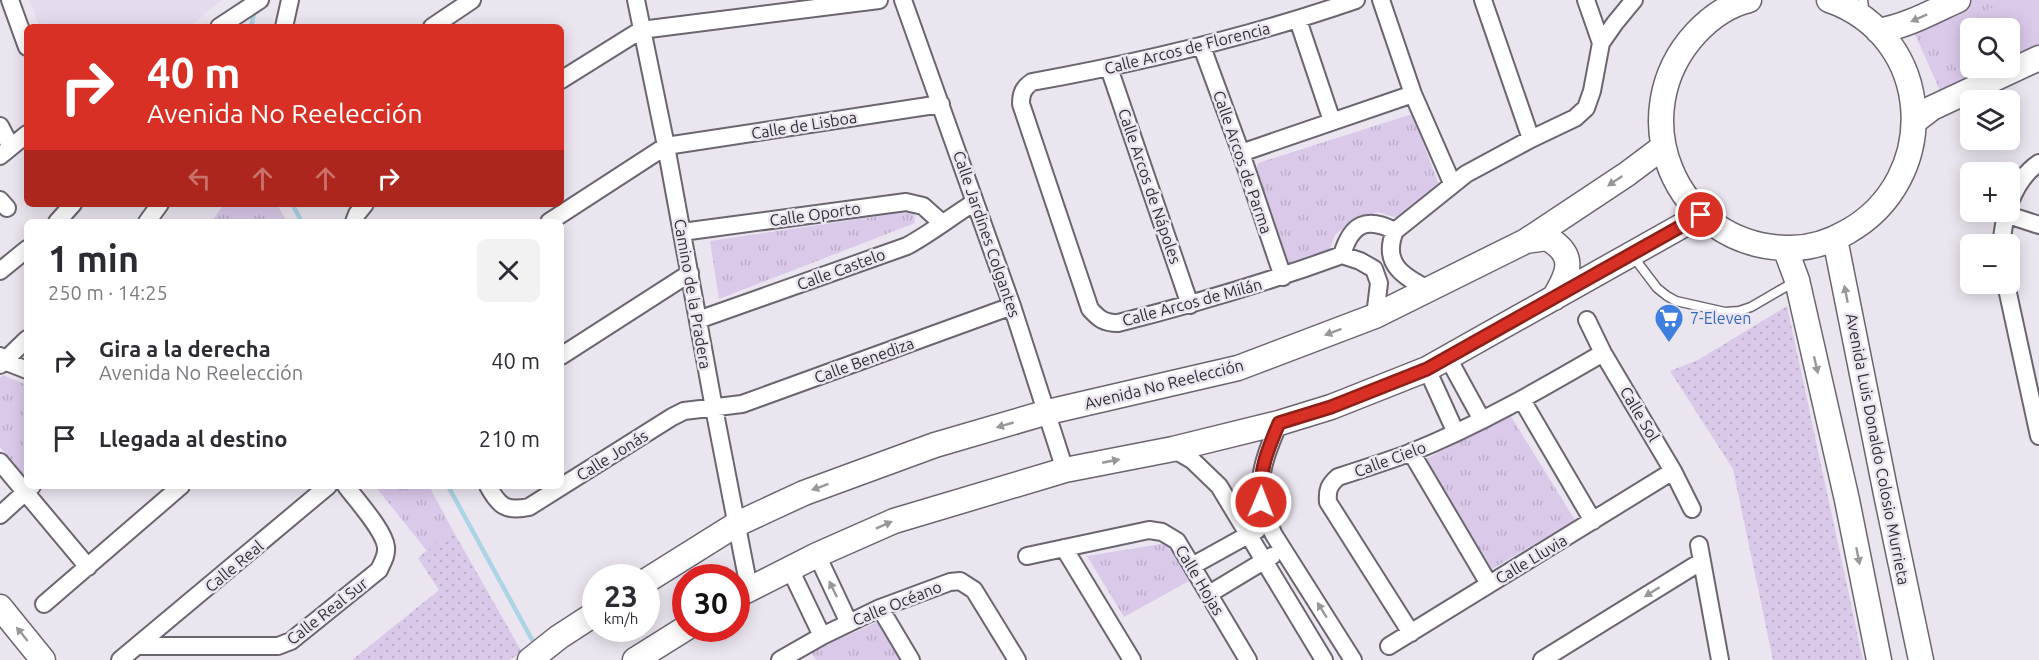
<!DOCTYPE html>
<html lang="es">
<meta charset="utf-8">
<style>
body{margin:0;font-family:Ubuntu,sans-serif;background:#f2f2f3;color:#2b2b33;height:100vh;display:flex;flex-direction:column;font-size:22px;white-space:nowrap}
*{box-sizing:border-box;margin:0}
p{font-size:20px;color:#7c7c81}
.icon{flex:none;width:33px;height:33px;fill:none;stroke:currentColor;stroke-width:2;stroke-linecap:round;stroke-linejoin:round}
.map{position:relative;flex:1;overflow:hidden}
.side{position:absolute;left:24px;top:219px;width:540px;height:270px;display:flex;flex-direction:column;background:#fff;border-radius:9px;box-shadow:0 3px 15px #0003}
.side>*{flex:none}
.top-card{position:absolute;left:24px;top:24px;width:540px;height:183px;border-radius:9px;box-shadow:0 3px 15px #0003;background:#d93025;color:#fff;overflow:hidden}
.buttons{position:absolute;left:1960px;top:18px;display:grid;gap:12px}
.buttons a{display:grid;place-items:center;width:60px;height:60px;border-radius:9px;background:#fff;box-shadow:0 3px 15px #0003;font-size:30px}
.speed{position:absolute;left:582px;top:564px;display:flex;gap:12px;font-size:30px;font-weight:700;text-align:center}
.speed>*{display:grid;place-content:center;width:78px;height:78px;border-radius:50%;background:#fff;box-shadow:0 3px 15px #0003;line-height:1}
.speed small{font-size:15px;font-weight:400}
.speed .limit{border:9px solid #d22;background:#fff;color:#111}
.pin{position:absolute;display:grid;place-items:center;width:51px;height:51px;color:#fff;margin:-26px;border:3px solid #fff;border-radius:50%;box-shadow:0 2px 6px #0007}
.me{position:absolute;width:66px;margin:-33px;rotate:1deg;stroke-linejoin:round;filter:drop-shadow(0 0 4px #0008)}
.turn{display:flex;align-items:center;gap:21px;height:126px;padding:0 24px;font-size:27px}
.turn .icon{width:78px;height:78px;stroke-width:2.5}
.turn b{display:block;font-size:42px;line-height:51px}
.lanes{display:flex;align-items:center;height:57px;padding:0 24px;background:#0003;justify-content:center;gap:30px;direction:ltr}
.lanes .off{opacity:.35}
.round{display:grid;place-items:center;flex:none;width:63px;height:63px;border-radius:9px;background:#f2f2f3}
.overview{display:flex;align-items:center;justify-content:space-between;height:102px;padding:0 24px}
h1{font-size:36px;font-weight:600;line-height:45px}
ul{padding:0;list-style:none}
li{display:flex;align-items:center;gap:18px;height:78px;padding:0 24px}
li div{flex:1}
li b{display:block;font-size:22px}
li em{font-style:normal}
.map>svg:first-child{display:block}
.built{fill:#e5dbee}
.grass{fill:url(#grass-dots)}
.park{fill:url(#park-tufts)}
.pitch{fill:#dbc9ea}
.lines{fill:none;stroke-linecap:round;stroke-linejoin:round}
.stream{stroke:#abd4e5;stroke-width:4.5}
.lane-casing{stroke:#6b6570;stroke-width:11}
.street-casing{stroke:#6b6570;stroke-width:20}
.secondary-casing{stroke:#6b6570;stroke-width:27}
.lane{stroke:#fff;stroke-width:8}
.street{stroke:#fff;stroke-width:16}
.secondary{stroke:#fff;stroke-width:24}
.oneway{fill:#989799}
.route-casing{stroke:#8d1f18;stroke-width:15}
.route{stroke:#d93025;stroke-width:10}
.labels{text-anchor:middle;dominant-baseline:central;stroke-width:5;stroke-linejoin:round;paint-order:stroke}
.street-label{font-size:16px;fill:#312f33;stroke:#ebe5f0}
.shop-label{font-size:16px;fill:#366cbe;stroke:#ebe5f0;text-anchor:start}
</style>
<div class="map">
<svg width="2039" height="660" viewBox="0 0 2039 660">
<defs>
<pattern id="grass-dots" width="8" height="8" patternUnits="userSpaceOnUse" patternTransform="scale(1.5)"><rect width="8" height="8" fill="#dbc9ea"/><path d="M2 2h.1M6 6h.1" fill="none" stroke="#bcadc9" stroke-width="1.8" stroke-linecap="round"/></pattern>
<pattern id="park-tufts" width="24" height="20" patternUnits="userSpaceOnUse" patternTransform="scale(1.5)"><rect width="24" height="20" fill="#dbc9ea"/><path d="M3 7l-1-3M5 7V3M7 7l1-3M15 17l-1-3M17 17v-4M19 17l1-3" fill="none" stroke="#bcadc9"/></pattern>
</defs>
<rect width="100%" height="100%" fill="#ebe5f0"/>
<path class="built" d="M29,0H222L189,27H40Z"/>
<path class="grass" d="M1787,306L1863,660H1773L1733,469L1670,371L1698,360Z
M452,529L522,652L509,660H352L439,590L418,558Z"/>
<path class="park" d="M1966,0H2039V55L2010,66V28H1971V68H2007L1941,93L1915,34Z
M1412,114L1439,185L1409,207L1400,219L1378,212L1351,222L1335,235L1328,254L1288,267L1255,174L1258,163Z
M224,204H277L287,222H211Z
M914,211L915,223L719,299L710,241Z
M3,375L27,385V472L23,475L0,447V378Z
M1510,415L1575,520L1492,569L1426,459Z
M375,486H429L452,529L427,551Z
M1167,543L1191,580L1124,617L1087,556Z
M877,622L900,660H816L811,652Z"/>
<path class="pitch" d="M2009,0H2039V39L2010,52V28H1971V68H1975L1959,75L1939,31Z"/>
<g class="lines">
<path class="stream" d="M251,27L255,9
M292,204L302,222
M448,486L536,647"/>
<g class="lane-casing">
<path id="lane" d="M1863,0L1865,16
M1632,255L1657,288L1667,296L1676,301L1725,312L1739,311L1751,307L1794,282"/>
</g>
<g class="street-casing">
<path id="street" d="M10,0L27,47
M636,0L666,146L714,408L749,588
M903,0L1012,306L1065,470
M1381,0L1413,94L1452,183
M1483,0L1531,139
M1586,0L1601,43
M1298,20L1332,121
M219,27L260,0
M284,27L290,0
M432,27L472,0
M1202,47L1241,153L1283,277
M1109,68L1190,305
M561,80L641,30L879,0
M0,126L11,147
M1241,153L1413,94
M0,156L27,134
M0,200L7,208
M2010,202C2016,187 2025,172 2039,163
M2005,214L2039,225
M57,222L73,204
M147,222L160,204
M354,222L357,214L365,204
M549,222L666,146L941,104
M682,232L906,202L923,206L942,223
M2001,244L2006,212
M1342,255C1268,282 1194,304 1118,323C1104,323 1099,319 1090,309L1021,104C1021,94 1023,88 1032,82C1143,62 1249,37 1356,0
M1342,255L1360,261L1374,269L1379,283L1375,316
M1342,255C1351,224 1366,216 1395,231
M0,271L27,249
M2006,284L2039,436
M1430,290C1404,277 1381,264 1395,231L1466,174L1531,139L1575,118L1586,108L1592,91L1601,43L1615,23L1634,0
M698,320L907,246C931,233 952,216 975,202
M1587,320L1603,353L1673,471L1692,509
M0,356L4,361L27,370
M561,356L690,273
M1448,358L1482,420
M0,365L27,339
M1427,369L1456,433
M1522,400L1593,521
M1279,423C1261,465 1251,492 1274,535L1353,660
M1173,449L1192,460L1219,486L1324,660
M1411,452L1489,584
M0,462L88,567
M488,486C499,506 506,512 529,507L672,417L684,411L742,404L1012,306
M0,515L32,486
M1699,545L1720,660
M1064,548L1132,660
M817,555L849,623
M1027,556L1149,530L1162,532L1177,541L1248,660
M1192,566L1257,530
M790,569L822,636
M1209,594L1272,556
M44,604L181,486
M880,608L911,660
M1411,633L1328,502C1327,490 1329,485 1338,477C1363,469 1388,461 1412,452C1479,425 1541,389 1603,353
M140,646H278L291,641L379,570C382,563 387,556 386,547C384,530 357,501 346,486
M1389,646L1673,471
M120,660L328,486
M780,660L822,636L880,608L950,582L960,581L974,590L1017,660
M1542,660L1702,561"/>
</g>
<g class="secondary-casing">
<path id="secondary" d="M1749,0C1728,5 1710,18 1696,33C1621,114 1674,245 1786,248C1807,249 1828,243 1847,232C1942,179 1935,37 1829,0
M1878,31C1907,26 1932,12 1958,0
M1915,121L1932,108L2039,58
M1835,239L1886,494L1921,660
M1526,241L1547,238C1577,255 1569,273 1554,298
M1785,248L1797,280L1847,500L1879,660
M646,581L737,524L804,493L935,445L1048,412L1238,368L1375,316L1526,241L1627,174L1663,147
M736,596L817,555L894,521L1065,470L1173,449L1279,423L1331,407L1427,369L1701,215
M0,607L43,660
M530,660L559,637L596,613
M635,660L686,628"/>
</g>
<use href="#lane" class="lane"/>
<use href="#street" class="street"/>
<use href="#secondary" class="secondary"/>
</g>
<defs><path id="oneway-solid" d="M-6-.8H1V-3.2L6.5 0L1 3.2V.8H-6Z" transform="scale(1.5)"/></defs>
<g class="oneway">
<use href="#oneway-solid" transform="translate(1919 18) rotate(156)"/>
<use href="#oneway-solid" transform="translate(1615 181) rotate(146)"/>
<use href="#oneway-solid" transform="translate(1846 294) rotate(-101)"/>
<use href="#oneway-solid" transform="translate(1333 332) rotate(159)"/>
<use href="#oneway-solid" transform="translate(1816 365) rotate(77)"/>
<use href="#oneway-solid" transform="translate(1005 425) rotate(164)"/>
<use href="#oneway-solid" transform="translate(1111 461) rotate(-11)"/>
<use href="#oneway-solid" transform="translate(820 487) rotate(160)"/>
<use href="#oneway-solid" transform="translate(884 525) rotate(-24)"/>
<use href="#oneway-solid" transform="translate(1858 556) rotate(79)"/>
<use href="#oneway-solid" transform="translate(833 589) rotate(-116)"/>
<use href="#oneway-solid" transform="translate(1652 592) rotate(148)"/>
<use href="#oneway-solid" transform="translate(1322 610) rotate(-122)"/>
<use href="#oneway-solid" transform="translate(22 634) rotate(-129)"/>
</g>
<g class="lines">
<g class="route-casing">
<path id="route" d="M1261,502C1259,470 1267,451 1279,423L1331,407L1427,369L1701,215"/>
</g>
<use href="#route" class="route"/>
</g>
<defs>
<g id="supermarket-pin" transform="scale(1.5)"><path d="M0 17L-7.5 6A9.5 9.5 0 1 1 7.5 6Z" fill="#3f7fe0" stroke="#ebe5f0"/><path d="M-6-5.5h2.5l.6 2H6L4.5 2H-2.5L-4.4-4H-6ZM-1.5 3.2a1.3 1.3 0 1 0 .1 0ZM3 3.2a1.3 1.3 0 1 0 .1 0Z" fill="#fff"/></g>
</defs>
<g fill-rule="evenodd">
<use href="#supermarket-pin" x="1669" y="318"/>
</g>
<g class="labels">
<g class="street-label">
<text transform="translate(1187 48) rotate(-14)">Calle Arcos de Florencia</text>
<text transform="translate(804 125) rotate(-9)">Calle de Lisboa</text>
<text transform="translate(1243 162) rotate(71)">Calle Arcos de Parma</text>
<text transform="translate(1150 186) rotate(71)">Calle Arcos de Nápoles</text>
<text transform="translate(815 214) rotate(-8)">Calle Oporto</text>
<text transform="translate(987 234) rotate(71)">Calle Jardines Colgantes</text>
<text transform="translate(841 269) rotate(-20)">Calle Castelo</text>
<text transform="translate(693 294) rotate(80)">Camino de la Pradera</text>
<text transform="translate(1192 302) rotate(-15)">Calle Arcos de Milán</text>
<text transform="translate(864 360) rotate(-20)">Calle Benediza</text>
<text transform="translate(1164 384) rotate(-14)">Avenida No Reelección</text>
<text transform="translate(1640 414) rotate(59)">Calle Sol</text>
<text transform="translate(1878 449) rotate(79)">Avenida Luis Donaldo Colosio Murrieta</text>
<text transform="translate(612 455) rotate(-32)">Calle Jonás</text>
<text transform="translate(1390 459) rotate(-20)">Calle Cielo</text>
<text transform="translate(1531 559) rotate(-31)">Calle Lluvia</text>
<text transform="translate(234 566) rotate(-40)">Calle Real</text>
<text transform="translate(1200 580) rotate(59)">Calle Hojas</text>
<text transform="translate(897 603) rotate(-22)">Calle Océano</text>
<text transform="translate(327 611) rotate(-38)">Calle Real Sur</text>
</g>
<g class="shop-label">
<text x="1690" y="318">7-Eleven</text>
</g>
</g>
</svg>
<div class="buttons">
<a><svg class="icon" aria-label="search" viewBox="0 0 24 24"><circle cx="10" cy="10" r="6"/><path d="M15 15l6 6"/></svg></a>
<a><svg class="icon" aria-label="layers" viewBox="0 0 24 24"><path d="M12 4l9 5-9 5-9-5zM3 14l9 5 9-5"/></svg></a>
<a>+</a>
<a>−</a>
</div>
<div class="speed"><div>23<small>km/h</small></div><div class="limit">30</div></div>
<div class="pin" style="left:1701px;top:215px;background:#d93025"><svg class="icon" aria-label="arrive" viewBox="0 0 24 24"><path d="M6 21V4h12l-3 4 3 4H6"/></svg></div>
<svg class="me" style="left:1261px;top:502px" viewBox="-20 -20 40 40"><circle r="17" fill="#d93025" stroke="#fff" stroke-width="3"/><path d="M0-11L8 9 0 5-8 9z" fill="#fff"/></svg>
<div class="top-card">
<div class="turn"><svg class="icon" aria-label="right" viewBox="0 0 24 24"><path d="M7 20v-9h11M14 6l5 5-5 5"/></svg><div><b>40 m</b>Avenida No Reelección</div></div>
<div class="lanes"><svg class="icon off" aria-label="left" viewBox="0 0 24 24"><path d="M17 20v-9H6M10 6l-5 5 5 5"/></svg><svg class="icon off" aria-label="ahead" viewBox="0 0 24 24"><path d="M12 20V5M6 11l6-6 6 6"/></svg><svg class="icon off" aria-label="ahead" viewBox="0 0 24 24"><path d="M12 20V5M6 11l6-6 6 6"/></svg><svg class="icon" aria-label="right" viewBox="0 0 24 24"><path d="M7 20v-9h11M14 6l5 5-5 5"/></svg></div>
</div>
<section class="side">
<div class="overview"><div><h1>1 min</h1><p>250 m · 14:25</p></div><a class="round"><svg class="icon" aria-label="close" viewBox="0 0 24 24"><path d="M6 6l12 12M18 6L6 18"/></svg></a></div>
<ul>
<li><svg class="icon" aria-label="right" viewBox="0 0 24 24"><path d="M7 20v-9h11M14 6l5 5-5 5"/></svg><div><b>Gira a la derecha</b><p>Avenida No Reelección</p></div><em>40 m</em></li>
<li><svg class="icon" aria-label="arrive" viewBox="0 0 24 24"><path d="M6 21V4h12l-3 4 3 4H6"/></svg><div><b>Llegada al destino</b></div><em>210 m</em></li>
</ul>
</section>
</div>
